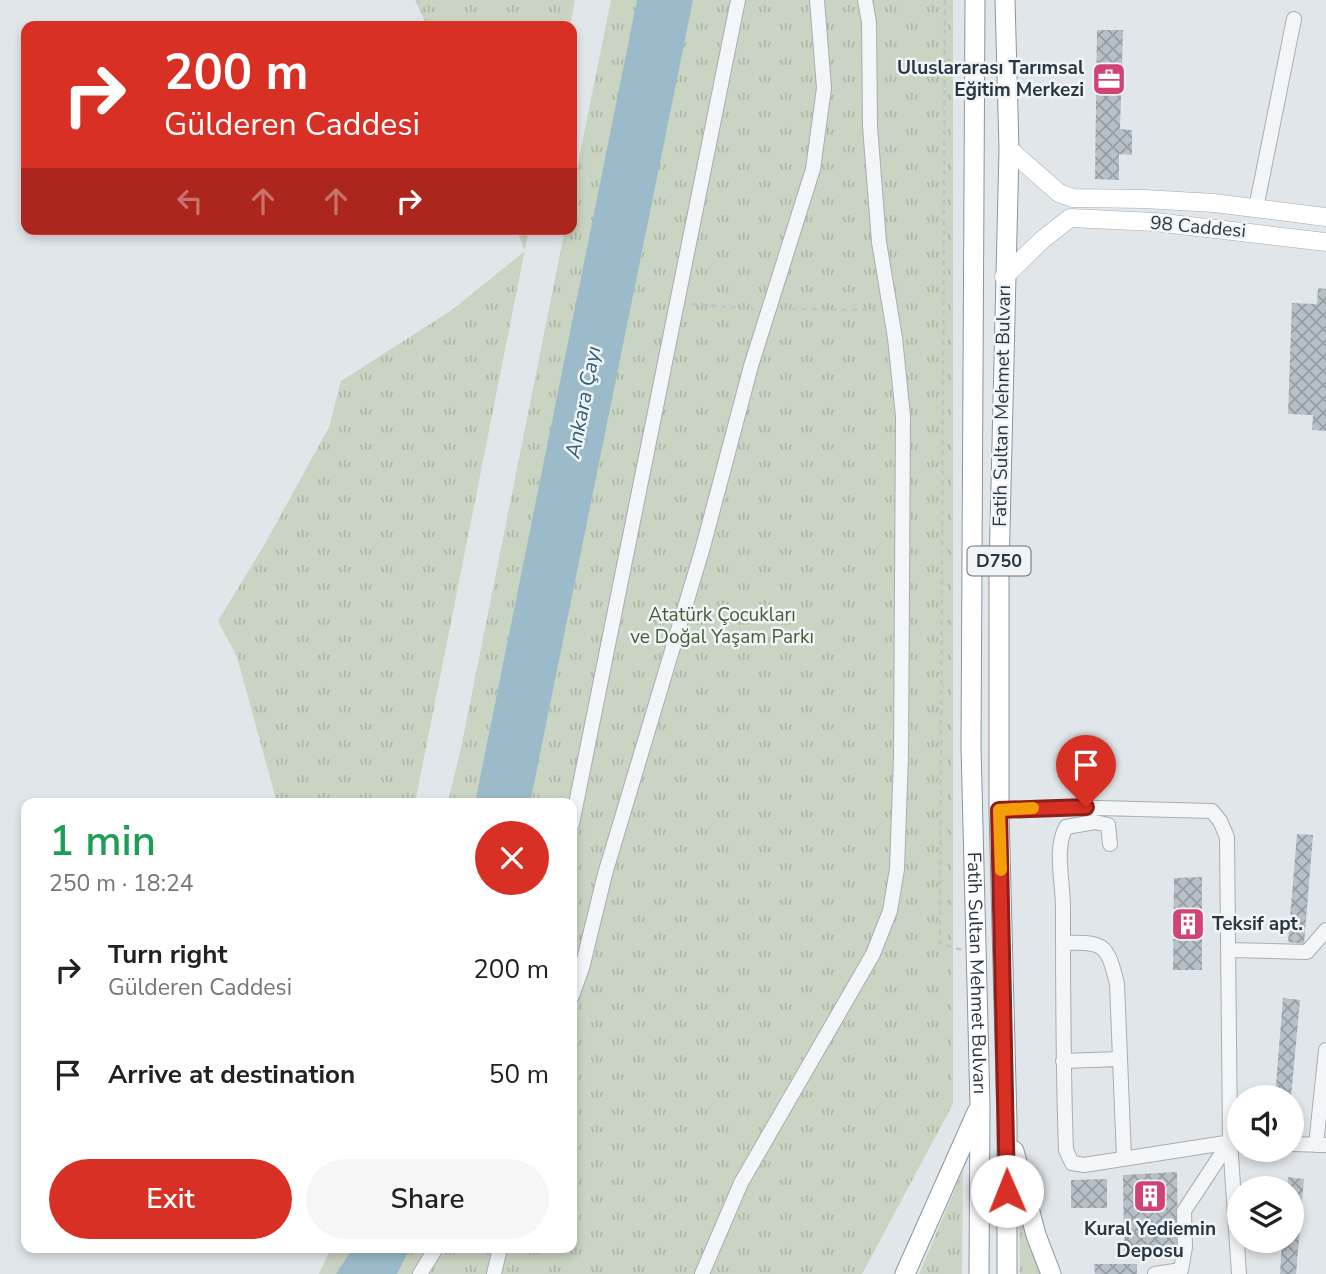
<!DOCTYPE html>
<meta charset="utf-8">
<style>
body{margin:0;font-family:"Nunito Sans",sans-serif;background:#f6f6f6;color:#222;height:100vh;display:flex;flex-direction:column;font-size:26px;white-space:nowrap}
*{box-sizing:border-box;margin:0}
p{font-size:23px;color:#767676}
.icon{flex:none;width:38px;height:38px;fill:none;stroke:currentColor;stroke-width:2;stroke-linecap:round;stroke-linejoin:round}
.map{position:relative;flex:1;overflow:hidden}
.panel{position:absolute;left:21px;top:798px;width:556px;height:455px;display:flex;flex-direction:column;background:#fff;border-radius:14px;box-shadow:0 4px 10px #0003}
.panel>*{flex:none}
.top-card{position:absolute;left:21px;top:21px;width:556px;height:214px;border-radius:14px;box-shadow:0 4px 10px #0003;background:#d93025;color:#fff;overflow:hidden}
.controls{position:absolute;left:1227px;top:1085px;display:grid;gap:14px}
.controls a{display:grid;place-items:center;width:77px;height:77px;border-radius:50%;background:#fff;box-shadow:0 4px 10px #0003;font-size:35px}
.pin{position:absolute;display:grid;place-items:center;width:60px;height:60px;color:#fff;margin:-72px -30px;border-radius:50% 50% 50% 0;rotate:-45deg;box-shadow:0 0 7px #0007}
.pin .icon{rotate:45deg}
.me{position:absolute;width:77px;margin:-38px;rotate:359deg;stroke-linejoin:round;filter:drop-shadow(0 0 5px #0008)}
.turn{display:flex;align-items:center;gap:24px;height:147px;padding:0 28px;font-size:32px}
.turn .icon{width:91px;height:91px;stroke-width:2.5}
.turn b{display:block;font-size:49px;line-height:60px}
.lanes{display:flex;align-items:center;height:66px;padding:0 28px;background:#0003;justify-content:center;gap:35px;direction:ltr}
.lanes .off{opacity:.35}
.round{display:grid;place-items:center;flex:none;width:74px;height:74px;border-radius:37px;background:#f6f6f6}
.summary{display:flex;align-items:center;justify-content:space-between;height:119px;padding:0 28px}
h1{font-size:42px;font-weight:600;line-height:52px;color:#1e9e55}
.cta{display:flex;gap:14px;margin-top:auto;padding:14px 28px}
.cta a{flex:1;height:80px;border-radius:42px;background:#d93025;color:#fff;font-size:28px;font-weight:600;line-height:80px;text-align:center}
.cta a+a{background:#f6f6f6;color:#222}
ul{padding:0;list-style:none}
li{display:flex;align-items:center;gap:21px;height:105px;padding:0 28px}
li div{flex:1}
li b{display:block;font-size:26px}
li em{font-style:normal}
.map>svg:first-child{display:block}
.grass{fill:url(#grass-tufts)}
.water{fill:#9bbbca}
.building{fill:url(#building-cross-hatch)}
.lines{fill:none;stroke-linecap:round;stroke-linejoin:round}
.minor-casing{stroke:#a6aeb4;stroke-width:16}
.major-casing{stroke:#a0adb6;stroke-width:19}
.highway-casing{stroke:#8896a1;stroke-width:21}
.path{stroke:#bec4c9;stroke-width:2.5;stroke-dasharray:5 5;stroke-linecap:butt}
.minor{stroke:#f3f6f8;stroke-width:14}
.major{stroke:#fff;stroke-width:18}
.highway{stroke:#fff;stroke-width:19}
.route-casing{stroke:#8d1f18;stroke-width:18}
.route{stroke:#d93025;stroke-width:12}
.slow{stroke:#f59e0b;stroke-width:12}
.labels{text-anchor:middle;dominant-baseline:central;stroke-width:5;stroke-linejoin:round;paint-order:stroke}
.shield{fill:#f0f4f7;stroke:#657078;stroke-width:2}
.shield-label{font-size:18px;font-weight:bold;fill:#293742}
.poi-label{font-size:19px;font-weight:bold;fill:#293742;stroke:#f0f4f7;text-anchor:end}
.street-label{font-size:19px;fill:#293742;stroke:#f0f4f7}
.park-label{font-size:19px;fill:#455e36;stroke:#f0f4f7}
.water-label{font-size:21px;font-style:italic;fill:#325e77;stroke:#f0f4f7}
</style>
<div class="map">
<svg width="1326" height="1274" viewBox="0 0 1326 1274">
<defs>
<pattern id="grass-tufts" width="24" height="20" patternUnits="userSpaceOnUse" patternTransform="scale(1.75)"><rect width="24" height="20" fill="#cad4c2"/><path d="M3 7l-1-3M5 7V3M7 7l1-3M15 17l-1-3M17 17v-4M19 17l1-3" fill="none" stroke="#aeb7a8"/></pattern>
<pattern id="building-cross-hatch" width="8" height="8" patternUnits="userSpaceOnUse" patternTransform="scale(1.75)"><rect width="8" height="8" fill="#b8c0c7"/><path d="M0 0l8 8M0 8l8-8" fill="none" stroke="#969da3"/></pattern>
</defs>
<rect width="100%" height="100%" fill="#e1e6ea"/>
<path class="grass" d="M415,0H575L570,26H427Z
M611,0H953V1104L862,1274H319L331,1248H572V803H448L462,743L565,229H572V193Z
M516,229H529L415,803H277L237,657L218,621L266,542L329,427L341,381L452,310L525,251Z
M963,1170L962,1274H919Z
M1019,1210L1041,1274H1020Z"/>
<path class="water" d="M637,0H693L530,803H475Z
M353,1248H410L397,1274H336Z"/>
<path class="building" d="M1097,30H1123L1120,129L1132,130V155L1119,154V180L1095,179Z
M1318,288L1326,289V431L1312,430L1313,415L1288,414L1292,303L1317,304Z
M1297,834L1313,835L1304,944L1288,942Z
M1202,877V970H1173L1174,878Z
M1283,998L1300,1000L1291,1097H1275Z
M1177,1172L1178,1248L1124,1251L1123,1175Z
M1288,1177L1304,1179L1296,1274H1280L1282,1241H1292V1188H1287Z
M1107,1179V1208H1071V1180Z
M1094,1264H1137V1274H1095Z"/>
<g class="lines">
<g class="minor-casing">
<path id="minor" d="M1256,208L1294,19
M999,810L1061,807L1212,811L1220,821L1227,837L1230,1141L1239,1274
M572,824L738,0
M1110,844L1108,825L1095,822L1066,827C1054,849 1063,882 1063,907C1063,988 1063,1069 1066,1150L1072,1163L1084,1165L1238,1141
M1063,943C1104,942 1107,943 1117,984L1124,1158
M1230,950L1307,952L1326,930
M572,996L582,968L605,874L703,547L751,366L813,169L824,88L817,0
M1063,1061L1120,1059
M1292,1144L1326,1145
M1316,1145L1326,1050
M420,1274L436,1248
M494,1274L500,1248
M702,1274L741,1183L873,954L890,911L897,869L901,756L903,416L895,338L879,242L870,126L869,22L865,0
M1155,1274L1181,1270L1185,1247L1184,1211L1230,1141"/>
</g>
<g class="major-casing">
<path id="major" d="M1009,149L1059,193L1073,198L1144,199L1214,203L1326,217
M1004,277L1042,240L1070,218L1155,222L1326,242"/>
</g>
<g class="highway-casing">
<g id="highway">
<path id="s1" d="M975,0L971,747L980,1105L979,1274"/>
<path d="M1005,0L1009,149L999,571V810L1007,1123V1274"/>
<path d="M1014,1151L1036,1235L1051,1274"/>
<path d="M905,1274L977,1112"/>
</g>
</g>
<path class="path" d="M417,0L428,26
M945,0L940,943L962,950
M691,304L754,309
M782,309L876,310"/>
<use href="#minor" class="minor"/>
<use href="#major" class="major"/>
<use href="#highway" class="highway"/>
</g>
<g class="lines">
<g class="route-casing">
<path id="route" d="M1007,1191L999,810L1086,807"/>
</g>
<use href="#route" class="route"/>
<path class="slow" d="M1001,870L999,810L1033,808"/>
</g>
<defs>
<g id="office-square" transform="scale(1.75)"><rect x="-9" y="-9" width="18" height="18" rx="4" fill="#d14375" stroke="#f0f4f7"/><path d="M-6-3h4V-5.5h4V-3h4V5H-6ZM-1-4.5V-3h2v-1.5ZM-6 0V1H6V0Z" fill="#fff"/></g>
<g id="building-square" transform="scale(1.75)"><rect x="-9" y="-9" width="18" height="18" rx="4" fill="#d14375" stroke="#f0f4f7"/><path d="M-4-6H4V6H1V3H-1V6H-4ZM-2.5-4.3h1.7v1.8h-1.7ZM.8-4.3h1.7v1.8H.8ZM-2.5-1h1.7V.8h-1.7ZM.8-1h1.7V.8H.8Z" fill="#fff"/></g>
</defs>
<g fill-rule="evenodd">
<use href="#office-square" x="1109" y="79"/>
<use href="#building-square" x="1188" y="924"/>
<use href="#building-square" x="1150" y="1196"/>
</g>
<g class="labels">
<rect class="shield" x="967.5" y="546.5" width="63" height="29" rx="5"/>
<g class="shield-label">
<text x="999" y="561">D750</text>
</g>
<g class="poi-label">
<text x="1084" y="68">Uluslararası Tarımsal<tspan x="1084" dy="22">Eğitim Merkezi</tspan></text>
<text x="1212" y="924" text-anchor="start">Teksif apt.</text>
<text x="1150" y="1229" text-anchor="middle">Kural Yediemin<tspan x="1150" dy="22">Deposu</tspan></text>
</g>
<g class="street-label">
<text transform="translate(1198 227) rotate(5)">98 Caddesi</text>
<text transform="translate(1002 406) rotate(-89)">Fatih Sultan Mehmet Bulvarı</text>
<text stroke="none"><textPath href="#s1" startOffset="973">Fatih Sultan Mehmet Bulvarı</textPath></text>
</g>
<g class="park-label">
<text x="722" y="615">Atatürk Çocukları<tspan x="722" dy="22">ve Doğal Yaşam Parkı</tspan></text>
</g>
<g class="water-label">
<text transform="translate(583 402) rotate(-79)">Ankara Çayı</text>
</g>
</g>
</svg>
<div class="controls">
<a><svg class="icon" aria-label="sound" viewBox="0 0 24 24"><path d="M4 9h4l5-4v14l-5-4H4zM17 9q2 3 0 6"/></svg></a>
<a><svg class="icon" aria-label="layers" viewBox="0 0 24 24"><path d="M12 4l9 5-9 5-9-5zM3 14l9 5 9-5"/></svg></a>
</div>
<div class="pin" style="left:1086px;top:807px;background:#d93025"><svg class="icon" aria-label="arrive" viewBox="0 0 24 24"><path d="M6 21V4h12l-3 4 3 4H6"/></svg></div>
<svg class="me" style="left:1007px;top:1191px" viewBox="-20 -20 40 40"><circle r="19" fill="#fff"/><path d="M0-13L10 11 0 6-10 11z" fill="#d93025"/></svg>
<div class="top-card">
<div class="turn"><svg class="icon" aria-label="right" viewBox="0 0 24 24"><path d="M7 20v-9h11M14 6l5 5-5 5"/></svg><div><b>200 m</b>Gülderen Caddesi</div></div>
<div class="lanes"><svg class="icon off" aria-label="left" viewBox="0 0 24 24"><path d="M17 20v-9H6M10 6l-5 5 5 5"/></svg><svg class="icon off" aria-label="ahead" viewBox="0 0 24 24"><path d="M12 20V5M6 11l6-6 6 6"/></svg><svg class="icon off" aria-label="ahead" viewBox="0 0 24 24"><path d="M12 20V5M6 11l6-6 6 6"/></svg><svg class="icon" aria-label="right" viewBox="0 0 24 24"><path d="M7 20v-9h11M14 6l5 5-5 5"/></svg></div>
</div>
<section class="panel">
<div class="summary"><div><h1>1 min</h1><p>250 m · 18:24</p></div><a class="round" style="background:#d93025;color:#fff"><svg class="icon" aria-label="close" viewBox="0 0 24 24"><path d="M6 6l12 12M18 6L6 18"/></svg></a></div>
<ul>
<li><svg class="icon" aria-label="right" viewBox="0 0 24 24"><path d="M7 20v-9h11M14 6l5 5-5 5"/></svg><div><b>Turn right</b><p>Gülderen Caddesi</p></div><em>200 m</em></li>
<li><svg class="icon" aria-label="arrive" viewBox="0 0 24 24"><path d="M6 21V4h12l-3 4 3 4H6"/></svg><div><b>Arrive at destination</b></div><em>50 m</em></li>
</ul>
<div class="cta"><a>Exit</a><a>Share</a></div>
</section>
</div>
